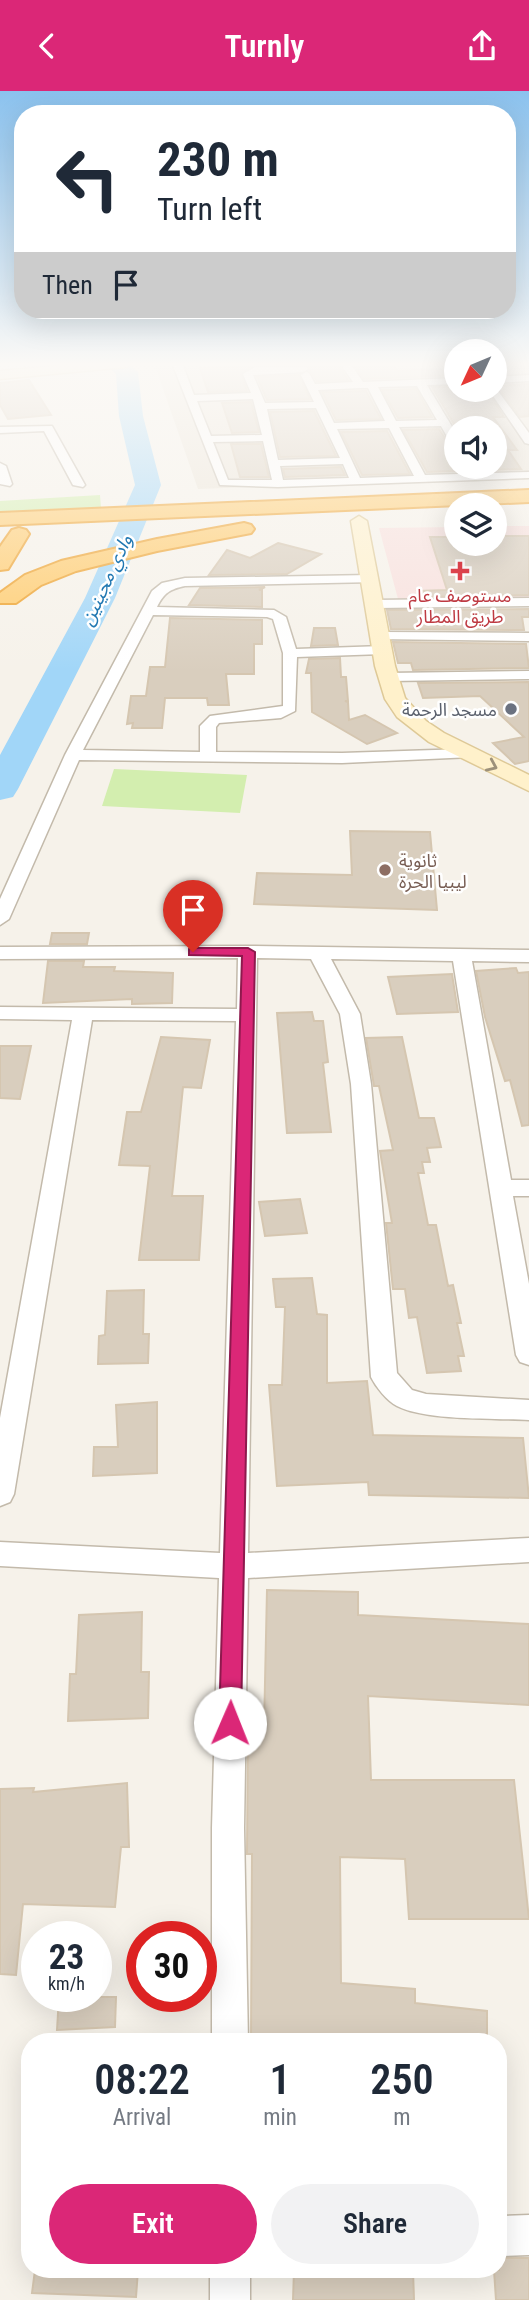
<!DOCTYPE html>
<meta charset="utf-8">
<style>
body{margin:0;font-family:"Roboto Condensed","Noto Sans Arabic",sans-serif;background:#f2f2f3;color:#1f2937;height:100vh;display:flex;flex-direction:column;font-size:26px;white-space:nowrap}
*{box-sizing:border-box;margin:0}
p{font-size:23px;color:#747a83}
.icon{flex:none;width:38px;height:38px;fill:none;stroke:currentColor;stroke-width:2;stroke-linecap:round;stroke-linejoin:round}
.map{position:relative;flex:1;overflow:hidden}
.side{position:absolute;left:21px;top:1942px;width:486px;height:245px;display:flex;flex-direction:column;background:#fff;border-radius:28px;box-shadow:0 7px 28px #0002}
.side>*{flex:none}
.top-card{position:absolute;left:14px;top:14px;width:502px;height:214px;border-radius:28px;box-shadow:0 7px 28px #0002;background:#fff;color:#1f2937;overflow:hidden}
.needle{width:46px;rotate:226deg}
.fabs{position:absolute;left:444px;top:248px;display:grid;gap:14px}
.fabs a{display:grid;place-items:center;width:63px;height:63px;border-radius:50%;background:#fff;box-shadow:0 7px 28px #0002;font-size:35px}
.speed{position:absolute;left:21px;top:1830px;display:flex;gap:14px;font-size:35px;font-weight:700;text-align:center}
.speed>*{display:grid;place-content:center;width:91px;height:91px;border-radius:50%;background:#fff;box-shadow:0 7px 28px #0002;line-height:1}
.speed small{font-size:18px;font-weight:400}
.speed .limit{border:10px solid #d22;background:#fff;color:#111}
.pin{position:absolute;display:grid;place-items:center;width:60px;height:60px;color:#fff;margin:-72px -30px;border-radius:50% 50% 50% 0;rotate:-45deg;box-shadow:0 0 7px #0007}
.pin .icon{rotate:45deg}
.me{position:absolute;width:77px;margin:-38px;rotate:1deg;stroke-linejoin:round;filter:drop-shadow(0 0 5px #0008)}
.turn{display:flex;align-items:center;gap:24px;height:147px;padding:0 28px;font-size:32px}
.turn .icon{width:91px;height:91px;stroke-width:2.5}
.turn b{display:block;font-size:49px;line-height:60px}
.then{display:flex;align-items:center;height:66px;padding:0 28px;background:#0003;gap:14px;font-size:26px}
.eta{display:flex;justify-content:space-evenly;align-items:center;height:119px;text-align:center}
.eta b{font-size:42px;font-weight:600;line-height:49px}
.cta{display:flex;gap:14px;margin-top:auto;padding:14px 28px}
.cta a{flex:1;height:80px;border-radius:42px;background:#db2777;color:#fff;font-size:28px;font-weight:600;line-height:80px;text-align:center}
.cta a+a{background:#f2f2f3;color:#1f2937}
header{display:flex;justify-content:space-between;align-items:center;height:91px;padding:0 28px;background:#db2777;color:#fff;font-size:32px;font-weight:600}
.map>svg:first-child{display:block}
.residential{fill:#ebe4d7;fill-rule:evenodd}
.medical{fill:#f8e0dd}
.green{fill:#d3eeaf}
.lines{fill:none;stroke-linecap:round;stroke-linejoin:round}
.river{fill:#a1d6f8;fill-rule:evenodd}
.building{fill:#d9cebe;stroke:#d5c6b0;stroke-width:2}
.street-casing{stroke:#c3baab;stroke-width:3}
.secondary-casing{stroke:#dec997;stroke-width:3}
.highway-casing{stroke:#eea22d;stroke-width:4}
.street{fill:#fff;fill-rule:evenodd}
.secondary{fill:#fff1cb;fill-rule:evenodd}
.highway{fill:#ffcb6c;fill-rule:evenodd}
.oneway{stroke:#9d917a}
.route{fill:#db2777;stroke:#8e194d;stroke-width:2}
.health-dot{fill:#e0444e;stroke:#fff;stroke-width:2.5}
.worship-dot{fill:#6b7280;stroke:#fff;stroke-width:2.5}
.education-dot{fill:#8d6e63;stroke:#fff;stroke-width:2.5}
.labels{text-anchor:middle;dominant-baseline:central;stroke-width:5;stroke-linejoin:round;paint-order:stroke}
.far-health-label{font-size:18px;fill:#be3a42;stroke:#fff}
.far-worship-label{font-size:18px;fill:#5b616d;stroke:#fff;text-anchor:end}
.far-education-label{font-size:18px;fill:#785e54;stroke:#fff;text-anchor:start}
.far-water-label{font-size:19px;font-style:italic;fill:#2178b2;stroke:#fff}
</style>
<header><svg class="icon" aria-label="back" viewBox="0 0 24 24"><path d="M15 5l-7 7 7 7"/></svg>Turnly<svg class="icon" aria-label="share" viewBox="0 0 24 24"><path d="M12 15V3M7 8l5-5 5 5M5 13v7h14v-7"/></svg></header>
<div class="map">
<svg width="529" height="2209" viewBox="0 0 529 2209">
<rect width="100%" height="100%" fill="#f6f2ea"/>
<path class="residential" d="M154,272H457V299H495V272H529V385L198,398ZM457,338H495V376H457Z"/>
<path class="medical" d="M495,435H529V506L398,508L379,437L457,436V453H495Z"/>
<path class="green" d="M100,404L101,417L0,422V410Z
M114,678L247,684L240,722L102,715Z"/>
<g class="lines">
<path class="river" d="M105,272H128L138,281L143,325L161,394L115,507L18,698L13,706L0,709V664L85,507L135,394L119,325L116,283Z"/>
</g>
<path class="building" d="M238,272H337L348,289L317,290L306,273H255L241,282L247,300L208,301L200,277L239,276Z
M353,272H392L397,280L457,278V284L364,288Z
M299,284L310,308L267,309L257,286Z
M29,289L51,324L8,328L0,314V292Z
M529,293V325L520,326L497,295Z
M432,296H457V299H487L504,326H493L517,359H508L521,378L427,381L403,339L439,338L451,357L457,359V376H495V338H457Z
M416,298L432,326L398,327L382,299Z
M366,300L381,328L336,329L322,301Z
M251,311L259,341L232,342L222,312Z
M314,320L336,365L280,366L270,321Z
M387,340L410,383L362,384L341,341Z
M231,353H261L269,386H240Z
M341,376L345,384L285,386L283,378Z
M495,445H529V504L419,506L417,500L447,499L430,446H457V453H495Z
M278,452L321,463L287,483L209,484L227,459L250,467Z
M265,496L259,499H262V516L189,514L200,497Z
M529,518V526H522L524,539L391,538L387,519Z
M170,527L262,529V553H254V583H226L229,614H208L207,607H165L162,637H132L133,632L127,633L131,605H146L150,576H165Z
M314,537H335L338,554L311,555Z
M393,551L526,553L529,577L413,579L411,572H398Z
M340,567L341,586H346L348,610H345L348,611L349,629L365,624L397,642L367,653L312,621L311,582H306L309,568Z
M529,591V670L515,673L493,652L524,646L480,605L423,607L418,592Z
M350,740L430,741L437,819L254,813L257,782L352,784Z
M52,842H89L87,853H50Z
M48,870H84L83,876H115L114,880L173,882L172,912L132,913V908L43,912Z
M516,877L518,882L529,881V1034L522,1035L510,989L505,990L485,926L476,880Z
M452,883L458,921L397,923L388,886Z
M312,921L314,930H323L328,971L323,972L331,1041L287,1042L277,922Z
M161,946L210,949L201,997L183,996L172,1105H203L199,1169H139L150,1075L119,1074L127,1021H141Z
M402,946L419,1027H434L441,1056L427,1057L430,1071H422L424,1082H418L428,1134H436L448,1195L453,1194L461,1232H457L464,1265H458L461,1280L427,1282L417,1226L409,1227L405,1198H393L386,1132H392L380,1060L393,1059L379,995H374L366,947Z
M0,955H31L20,1008L0,1007Z
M300,1108L307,1142L265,1145L259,1111Z
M312,1187L317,1223L327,1224V1292L367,1290L373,1344L523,1347L529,1407L369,1404L368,1391L277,1395L269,1294H282L285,1216H276L273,1188Z
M144,1199L143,1243H149L148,1272L98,1273L99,1245L105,1244L107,1200Z
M157,1311V1382L93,1385L94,1356H118L116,1314Z
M267,1499L358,1501V1524L529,1533V1614L368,1605L371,1689H514L529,1828H409L405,1768L340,1766L341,1892L415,1898V1912L487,1920V1951H251L252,1763H247L248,1637L264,1638Z
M142,1521L141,1581H149L148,1627L68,1630L70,1583H76L79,1524Z
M127,1692L129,1756H121L115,1816L23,1813L16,1884L0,1883V1698L34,1697L33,1701Z
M59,1906H116L115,1936L57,1939Z
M499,2167H529V2209H496L494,2179H499Z
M35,2179H138L136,2206L32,2202Z
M294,2179H413L414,2209H293Z"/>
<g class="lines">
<g class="street-casing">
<path id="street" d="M172,272H182L194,304L251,302L243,283L255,276H306L308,278L303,281L253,284L265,312L314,311L301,284L306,281L309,282L315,293L353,291L340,272H350L363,291L457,287V293L427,294L457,344V357L453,356L441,335L399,336L425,384L529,381V387L278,396L220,394ZM417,295L437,329L396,330L378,296ZM360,297H368L385,330L334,332L318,299ZM253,308L262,344L211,345L197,310ZM316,317L340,367L278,369L267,318ZM389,337L414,385L360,387L337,338ZM263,350L272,389H228L213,351ZM343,373L349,387L283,389L280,375Z
M529,284V290L495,292V286Z
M495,296L529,342V353L525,352L489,299H495Z
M52,335L85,394L83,396L73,394L44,340L0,342V336Z
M0,372L6,375L12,393L10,395L0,393Z
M371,484L377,488L376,491L185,495C170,498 164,502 157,516L274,519L286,526L296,558L383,555L390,559L383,563L297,566L295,620L281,627L219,632L216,636V661L342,662L466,658L472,660L474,663L472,666L342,672L79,669L9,828L0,834V808L65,664L152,500L162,492L185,487ZM153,524L267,526L273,528L283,562V615L210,625L200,635V661L83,659Z
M529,507V515L376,517L369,513L376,509Z
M381,541L529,542V550L376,548L374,545Z
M529,580V588L389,590L382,586L389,582Z
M248,855L529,859V871L472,870L511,1089H529V1105H513L529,1193V1274L520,1271L516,1264L453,870L331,868L360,923L371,993L397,1282L412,1299L426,1303L529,1309V1329C494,1327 426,1330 397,1315C387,1310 376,1296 371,1286L351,993L340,923L311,868L257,867L248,1462L529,1447V1471L248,1487L244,1737L248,1951H212V1737L219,1487L0,1475V1451L220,1462L236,930L92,929L14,1403L10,1411L0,1415V1327L72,929L0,928V916L237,918L238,867L0,868V856Z
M529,2124V2164L499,2165V2125Z
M210,2179H250V2209H210Z"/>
</g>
<g class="secondary-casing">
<path id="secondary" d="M87,272H133L126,276L0,288V280Z
M359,425L367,430L395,575L405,607L426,630L444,642L529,684V700L429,651L397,626L385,608L375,575L351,430Z"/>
</g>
<g class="highway-casing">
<path id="highway" d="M529,399V411L0,434V422Z
M244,432L251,434L254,438L251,442L157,460L76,480L41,494L16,512H0V502L25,484L61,470L157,448Z
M19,437L26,439L29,443L8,478L0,479V456L12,439Z"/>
</g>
<use href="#street" class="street"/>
<use href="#secondary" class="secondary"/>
<use href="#highway" class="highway"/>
</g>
<defs><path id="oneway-chevron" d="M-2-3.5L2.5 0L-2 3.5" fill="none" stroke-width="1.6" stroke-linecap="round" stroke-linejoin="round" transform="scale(1.75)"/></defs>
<use class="oneway" href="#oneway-chevron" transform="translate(492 675) rotate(24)"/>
<linearGradient id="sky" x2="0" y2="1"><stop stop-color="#8bc2ee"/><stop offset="0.47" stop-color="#fbf9f6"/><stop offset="1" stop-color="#fbf9f6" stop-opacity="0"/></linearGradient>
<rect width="529" height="581" fill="url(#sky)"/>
<path class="route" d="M193,857H248L255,861L241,1632L238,1639L230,1642L223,1639L219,1632L242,865L189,864V858Z"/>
<path class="health-dot" d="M456.5 469.5h7v7h7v7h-7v7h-7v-7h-7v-7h7z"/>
<circle class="worship-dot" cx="511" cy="618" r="7"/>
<circle class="education-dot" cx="385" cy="779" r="7"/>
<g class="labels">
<g class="far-health-label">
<text x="460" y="504">مستوصف عام<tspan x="460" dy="21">طريق المطار</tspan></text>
</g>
<g class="far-worship-label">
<text x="497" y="618">مسجد الرحمة</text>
</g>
<g class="far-education-label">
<text x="399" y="769">ثانوية<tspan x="399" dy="21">ليبيا الحرة</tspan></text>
</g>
<g class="far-water-label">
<text transform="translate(106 489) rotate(-65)">وادي مجينين</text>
</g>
</g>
</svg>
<div class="fabs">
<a><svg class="needle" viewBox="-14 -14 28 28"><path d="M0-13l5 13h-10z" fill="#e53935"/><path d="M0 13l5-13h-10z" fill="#747a83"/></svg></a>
<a><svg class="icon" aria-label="sound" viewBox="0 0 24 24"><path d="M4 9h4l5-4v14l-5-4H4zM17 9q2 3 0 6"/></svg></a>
<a><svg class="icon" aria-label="layers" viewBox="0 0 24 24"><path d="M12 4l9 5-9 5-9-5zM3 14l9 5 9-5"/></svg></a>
</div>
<div class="speed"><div>23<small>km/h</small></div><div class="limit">30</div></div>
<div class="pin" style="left:193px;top:861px;background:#d93025"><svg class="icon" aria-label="arrive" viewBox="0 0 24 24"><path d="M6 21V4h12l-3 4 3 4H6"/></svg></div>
<svg class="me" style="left:230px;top:1632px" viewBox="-20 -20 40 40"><circle r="19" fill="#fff"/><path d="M0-13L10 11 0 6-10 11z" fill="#db2777"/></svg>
<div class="top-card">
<div class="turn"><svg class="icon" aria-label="left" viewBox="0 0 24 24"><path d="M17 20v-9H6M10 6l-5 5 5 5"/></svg><div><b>230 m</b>Turn left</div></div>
<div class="then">Then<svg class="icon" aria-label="arrive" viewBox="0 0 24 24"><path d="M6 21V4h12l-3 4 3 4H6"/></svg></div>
</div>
<section class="side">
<div class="eta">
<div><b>08:22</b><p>Arrival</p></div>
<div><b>1</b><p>min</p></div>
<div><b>250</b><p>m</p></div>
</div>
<div class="cta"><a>Exit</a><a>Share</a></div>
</section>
</div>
